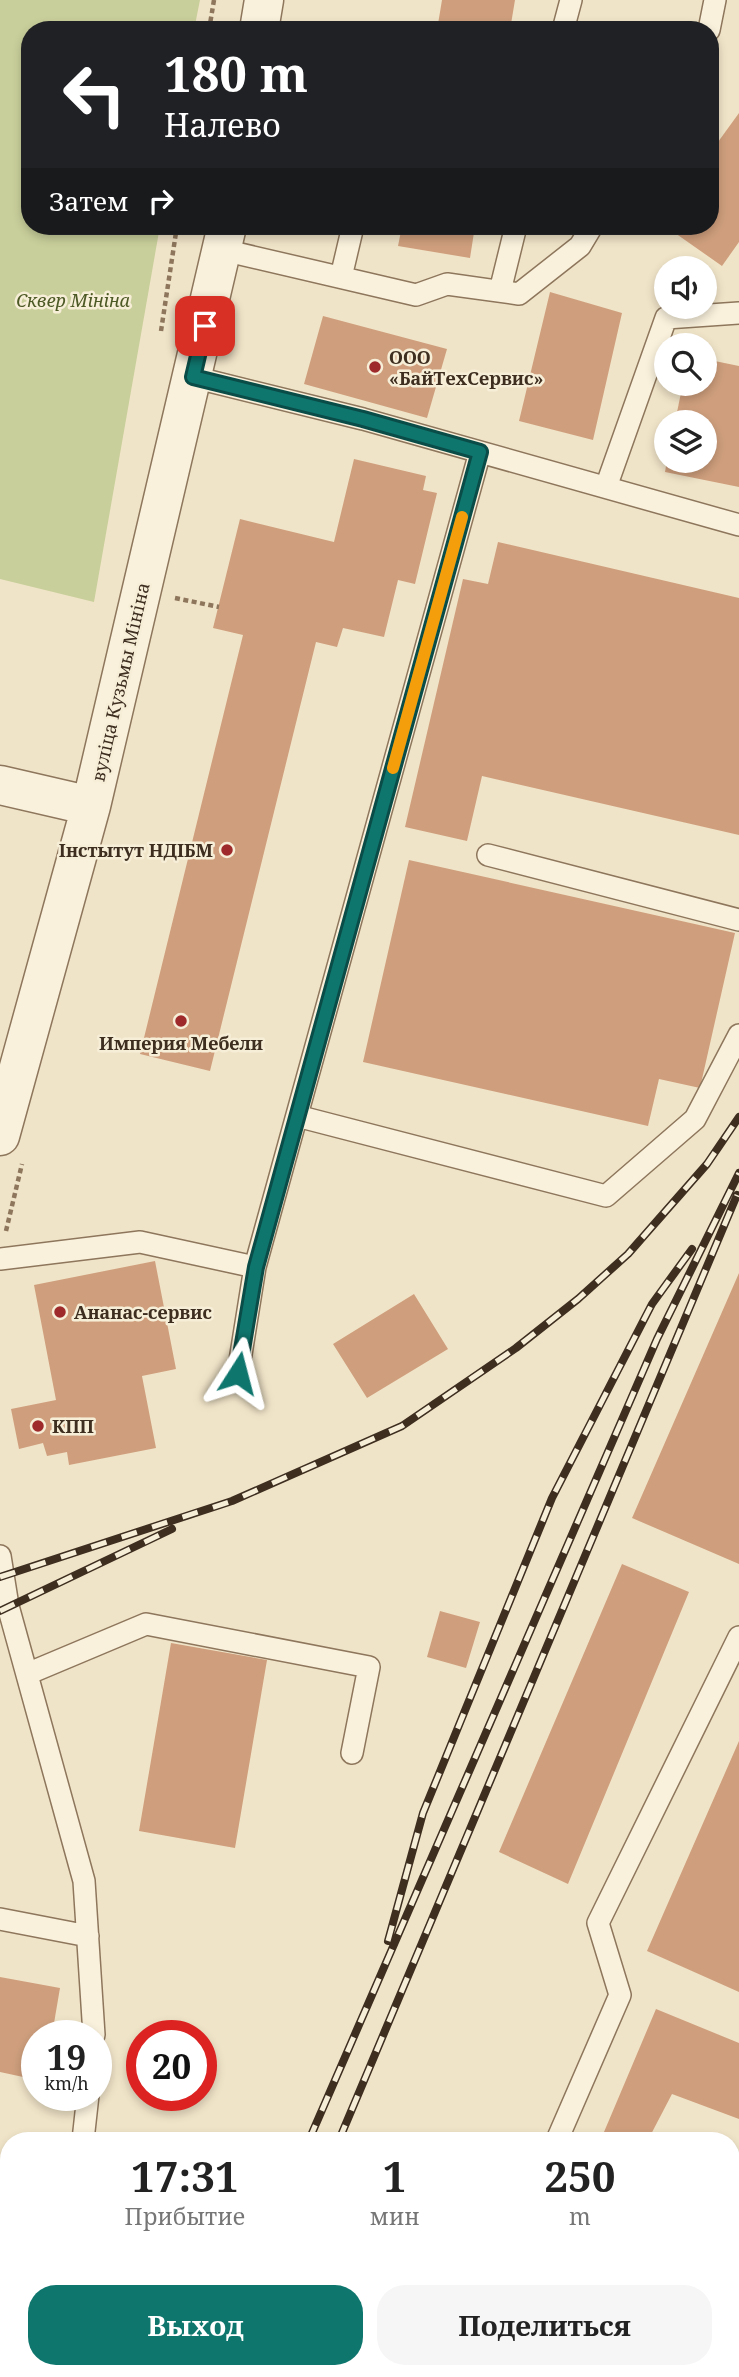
<!DOCTYPE html>
<html lang="ru">
<meta charset="utf-8">
<style>
body{margin:0;font-family:"Noto Serif",serif;background:#f6f6f6;color:#222;height:100vh;display:flex;flex-direction:column;font-size:26px;white-space:nowrap}
*{box-sizing:border-box;margin:0}
p{font-size:23px;color:#767676}
.icon{flex:none;width:38px;height:38px;fill:none;stroke:currentColor;stroke-width:2;stroke-linecap:round;stroke-linejoin:round}
.map{position:relative;flex:1;overflow:hidden}
.side{position:absolute;left:0px;top:2132px;width:740px;height:247px;display:flex;flex-direction:column;background:#fff;border-radius:28px 28px 0 0;box-shadow:0 4px 10px #0003}
.side>*{flex:none}
.top-card{position:absolute;left:21px;top:21px;width:698px;height:214px;border-radius:28px;box-shadow:0 4px 10px #0003;background:#202124;color:#fff;overflow:hidden}
.controls{position:absolute;left:654px;top:256px;display:grid;gap:14px}
.controls a{display:grid;place-items:center;width:63px;height:63px;border-radius:50%;background:#fff;box-shadow:0 4px 10px #0003;font-size:35px}
.speed{position:absolute;left:21px;top:2020px;display:flex;gap:14px;font-size:35px;font-weight:700;text-align:center}
.speed>*{display:grid;place-content:center;width:91px;height:91px;border-radius:50%;background:#fff;box-shadow:0 4px 10px #0003;line-height:1}
.speed small{font-size:18px;font-weight:400}
.speed .limit{border:10px solid #d22;background:#fff;color:#111}
.pin{position:absolute;display:grid;place-items:center;width:60px;height:60px;color:#fff;margin:-30px;border-radius:14px;box-shadow:0 4px 10px #0006}
.me{position:absolute;width:77px;margin:-38px;rotate:9deg;stroke-linejoin:round;filter:drop-shadow(0 0 5px #0008)}
.turn{display:flex;align-items:center;gap:24px;height:147px;padding:0 28px;font-size:32px}
.turn .icon{width:91px;height:91px;stroke-width:2.5}
.turn b{display:block;font-size:49px;line-height:60px}
.then{display:flex;align-items:center;height:66px;padding:0 28px;background:#0003;gap:14px;font-size:26px}
.eta{display:flex;justify-content:space-evenly;align-items:center;height:119px;text-align:center}
.eta b{font-size:42px;font-weight:700;line-height:49px}
.action{display:flex;gap:14px;margin-top:auto;padding:14px 28px}
.action a{flex:1;height:80px;border-radius:28px;background:#0f766e;color:#fff;font-size:28px;font-weight:700;line-height:80px;text-align:center}
.action a+a{background:#f6f6f6;color:#222}
.map>svg:first-child{display:block}
.green{fill:#c9cf9b}
.building{fill:#cf9f7d}
.lines{fill:none;stroke-linecap:round;stroke-linejoin:round}
.lane-casing{stroke:#8d765c;stroke-width:24}
.street-casing{stroke:#8d765c;stroke-width:41}
.path{stroke:#8d765c;stroke-width:4.5;stroke-dasharray:5 3.5;stroke-linecap:butt}
.lane{stroke:#faf1dc;stroke-width:21}
.street{stroke:#faf1dc;stroke-width:38}
.rail-casing{stroke:#3d2e20;stroke-width:8}
.rail{stroke:#f7eed8;stroke-width:5;stroke-dasharray:16;stroke-linecap:butt}
.route-casing{stroke:#0a4d48;stroke-width:18}
.route{stroke:#0f766e;stroke-width:12}
.slow{stroke:#f59e0b;stroke-width:12}
.poi-dot{fill:#9e2a2b;stroke:#f7eed8;stroke-width:2.5}
.labels{text-anchor:middle;dominant-baseline:central;stroke-width:5;stroke-linejoin:round;paint-order:stroke}
.park-label{font-size:18px;font-style:italic;fill:#4d5a26;stroke:#f7eed8}
.poi-label{font-size:18px;font-weight:bold;fill:#3d2e20;stroke:#f7eed8;text-anchor:start}
.street-label{font-size:18px;fill:#3d2e20;stroke:#f7eed8}
</style>
<div class="map">
<svg width="739" height="2377" viewBox="0 0 739 2377">
<rect width="100%" height="100%" fill="#f0e4c8"/>
<path class="green" d="M0,0H200L194,30H30V226H160L94,602L0,579Z"/>
<path class="building" d="M442,0H515L510,30H437Z
M739,113V242L722,266L665,226H710V153Z
M402,226H475L470,258L398,246Z
M550,292L622,313L593,440L519,421Z
M323,316L447,349L427,418L304,384Z
M705,359L739,366V487L665,472L667,460H705V422H675L683,383H705Z
M354,459L426,476L423,490L437,493L415,584L398,580L384,637L343,628L337,647L316,642L210,1071L140,1054L243,635L213,628L240,519L334,542Z
M498,542L739,598V835L482,776L467,841L405,827L463,579L488,584Z
M409,860L735,933L700,1088L659,1079L648,1126L363,1062Z
M155,1261L176,1369L142,1376L156,1448L69,1465L67,1452L47,1456L43,1443L19,1449L11,1409L56,1400L34,1285Z
M739,1273V1564L632,1518Z
M414,1294L448,1349L367,1398L333,1344Z
M622,1564L689,1592L568,1884L499,1852Z
M440,1611L480,1622L466,1668L427,1657Z
M171,1643L267,1660L235,1848L139,1831Z
M739,1741V1992L647,1951Z
M0,1977L60,1988L52,2035H37V2080L0,2072Z
M656,2009L739,2043V2119L672,2094L648,2140H622L604,2132Z
M732,2240L739,2242V2279L732,2276Z
M463,2370H533L531,2377H463Z"/>
<g class="lines">
<g class="lane-casing">
<path id="lane" d="M563,30L571,0
M709,30L715,0
M223,250L416,295L447,284L519,294L580,246L592,226
M341,277L353,226
M500,291L516,226
M193,377L363,419L739,525
M606,487L666,318L739,313
M488,855L739,920
M297,1116L606,1196L695,1119L739,1035
M0,1259L140,1242L255,1267L238,1373
M255,1267L480,452
M0,1556L8,1606L84,1881L94,2035
M27,1674L146,1624L369,1667L352,1753
M0,1919L88,1936
M83,2140L88,2095
M557,2140L620,1995L598,1923L739,1637
M0,2205L9,2208
M732,2213L739,2215
M25,2377L27,2370"/>
</g>
<g class="street-casing">
<path id="street" d="M259,30L264,0
M0,785L91,806
M0,1136L91,806L227,226"/>
</g>
<path class="path" d="M209,30L214,0
M161,331L177,226
M175,598L219,607
M6,1231L22,1164"/>
<use href="#lane" class="lane"/>
<use href="#street" class="street"/>
<g class="rail-casing">
<path id="rail" d="M0,1577L232,1501L402,1426L516,1348L578,1299L628,1254L707,1164L739,1117
M0,1611L172,1529
M388,1941L423,1813L552,1498L652,1304L692,1249
M309,2140L657,1339L739,1173
M339,2140L737,1195
M214,2377L217,2370
M251,2377L254,2370"/>
</g>
<use href="#rail" class="rail"/>
</g>
<g class="lines">
<g class="route-casing">
<path id="route" d="M205,326L193,377L363,419L480,452L256,1267L238,1373"/>
</g>
<use href="#route" class="route"/>
<path class="slow" d="M393,768L462,517"/>
</g>
<g class="poi-dot">
<circle cx="375" cy="367" r="7"/>
<circle cx="227" cy="850" r="7"/>
<circle cx="181" cy="1021" r="7"/>
<circle cx="60" cy="1312" r="7"/>
<circle cx="38" cy="1426" r="7"/>
</g>
<g class="labels">
<g class="park-label">
<text x="73" y="300">Сквер Мініна</text>
</g>
<g class="poi-label">
<text x="389" y="357">ООО<tspan x="389" dy="21">«БайТехСервис»</tspan></text>
<text x="213" y="850" text-anchor="end">Інстытут НДІБМ</text>
<text x="181" y="1043" text-anchor="middle">Империя Мебели</text>
<text x="74" y="1312">Ананас-сервис</text>
<text x="52" y="1426">КПП</text>
</g>
<g class="street-label">
<text transform="translate(120 682) rotate(-77)">вуліца Кузьмы Мініна</text>
</g>
</g>
</svg>
<div class="controls">
<a><svg class="icon" aria-label="sound" viewBox="0 0 24 24"><path d="M4 9h4l5-4v14l-5-4H4zM17 9q2 3 0 6"/></svg></a>
<a><svg class="icon" aria-label="search" viewBox="0 0 24 24"><circle cx="10" cy="10" r="6"/><path d="M15 15l6 6"/></svg></a>
<a><svg class="icon" aria-label="layers" viewBox="0 0 24 24"><path d="M12 4l9 5-9 5-9-5zM3 14l9 5 9-5"/></svg></a>
</div>
<div class="speed"><div>19<small>km/h</small></div><div class="limit">20</div></div>
<div class="pin" style="left:205px;top:326px;background:#d93025"><svg class="icon" aria-label="arrive" viewBox="0 0 24 24"><path d="M6 21V4h12l-3 4 3 4H6"/></svg></div>
<svg class="me" style="left:238px;top:1373px" viewBox="-20 -20 40 40"><path d="M0-17L14 15 0 8-14 15z" fill="#0f766e" stroke="#fff" stroke-width="4"/></svg>
<div class="top-card">
<div class="turn"><svg class="icon" aria-label="left" viewBox="0 0 24 24"><path d="M17 20v-9H6M10 6l-5 5 5 5"/></svg><div><b>180 m</b>Налево</div></div>
<div class="then">Затем<svg class="icon" aria-label="right" viewBox="0 0 24 24"><path d="M7 20v-9h11M14 6l5 5-5 5"/></svg></div>
</div>
<section class="side">
<div class="eta">
<div><b>17:31</b><p>Прибытие</p></div>
<div><b>1</b><p>мин</p></div>
<div><b>250</b><p>m</p></div>
</div>
<div class="action"><a>Выход</a><a>Поделиться</a></div>
</section>
</div>
